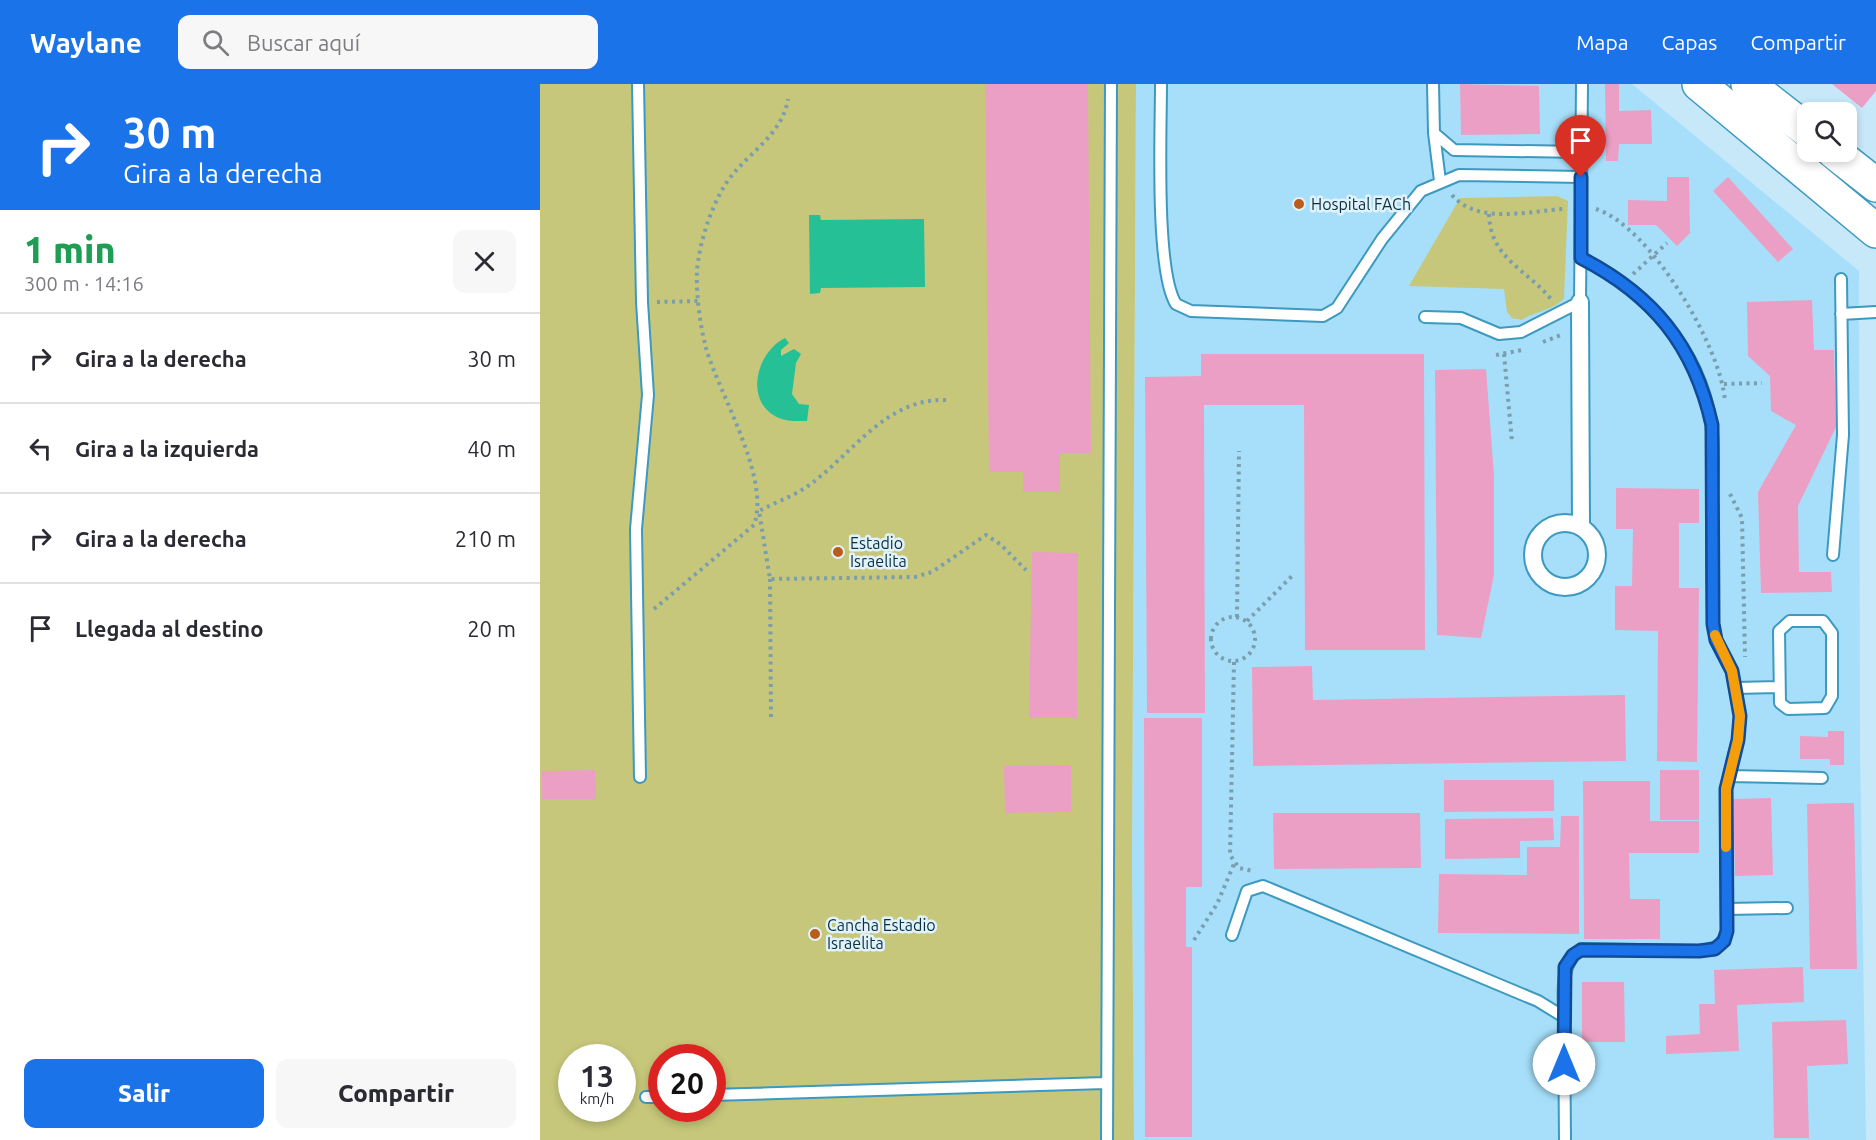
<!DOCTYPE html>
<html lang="es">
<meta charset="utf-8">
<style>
body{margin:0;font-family:Ubuntu,sans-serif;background:#f7f7f7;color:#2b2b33;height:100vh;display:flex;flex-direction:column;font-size:22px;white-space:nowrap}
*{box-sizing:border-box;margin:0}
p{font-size:20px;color:#7c7c81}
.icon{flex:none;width:33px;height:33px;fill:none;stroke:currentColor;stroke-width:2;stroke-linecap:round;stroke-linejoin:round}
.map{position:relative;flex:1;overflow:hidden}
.side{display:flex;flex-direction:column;background:#fff;width:540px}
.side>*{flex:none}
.guide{background:#1a73e8;color:#fff;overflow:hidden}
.controls{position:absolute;left:1257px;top:18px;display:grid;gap:12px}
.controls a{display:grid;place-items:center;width:60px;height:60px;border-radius:12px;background:#fff;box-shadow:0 3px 9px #0003;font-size:30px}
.speed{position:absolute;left:18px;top:960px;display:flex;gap:12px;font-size:30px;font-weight:700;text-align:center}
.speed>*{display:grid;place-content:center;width:78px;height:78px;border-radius:50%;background:#fff;box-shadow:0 3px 9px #0003;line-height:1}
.speed small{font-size:15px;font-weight:400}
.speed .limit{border:9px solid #d22;background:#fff;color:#111}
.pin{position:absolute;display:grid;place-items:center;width:51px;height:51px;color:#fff;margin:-62px -26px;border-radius:50% 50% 50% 0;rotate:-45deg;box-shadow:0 0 6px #0007}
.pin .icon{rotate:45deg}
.me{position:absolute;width:66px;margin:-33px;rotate:0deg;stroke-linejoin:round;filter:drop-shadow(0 0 4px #0008)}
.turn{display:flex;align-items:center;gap:21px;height:126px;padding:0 24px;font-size:27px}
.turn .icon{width:78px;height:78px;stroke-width:2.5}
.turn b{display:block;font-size:42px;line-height:51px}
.round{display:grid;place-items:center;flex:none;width:63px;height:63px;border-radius:12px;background:#f7f7f7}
.head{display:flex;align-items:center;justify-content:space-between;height:102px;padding:0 24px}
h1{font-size:36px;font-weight:800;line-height:45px;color:#1e9e55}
.button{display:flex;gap:12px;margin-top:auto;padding:12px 24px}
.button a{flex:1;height:69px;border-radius:12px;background:#1a73e8;color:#fff;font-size:24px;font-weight:800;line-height:69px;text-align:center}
.button a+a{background:#f7f7f7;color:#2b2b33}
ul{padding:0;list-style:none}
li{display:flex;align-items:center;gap:18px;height:90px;padding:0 24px;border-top:2px solid #e1e1e2}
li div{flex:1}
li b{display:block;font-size:22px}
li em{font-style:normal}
header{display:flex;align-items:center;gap:36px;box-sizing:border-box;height:84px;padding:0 30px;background:#1a73e8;color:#fff}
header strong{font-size:28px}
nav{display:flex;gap:33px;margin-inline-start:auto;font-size:21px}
.search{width:420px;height:54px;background:#f7f7f7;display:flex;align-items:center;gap:15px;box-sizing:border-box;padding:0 21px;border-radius:12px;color:#7c7c81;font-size:22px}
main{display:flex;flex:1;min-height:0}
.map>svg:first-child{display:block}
.built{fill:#a7dffa}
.green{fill:#c6c77a;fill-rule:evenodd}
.water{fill:#26c096}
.building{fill:#ec9fc4}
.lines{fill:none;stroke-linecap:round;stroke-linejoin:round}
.service-casing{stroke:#3c99bf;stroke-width:14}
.pedestrian-casing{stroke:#3c99bf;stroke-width:20}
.primary-casing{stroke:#3c99bf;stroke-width:36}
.path{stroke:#7a9eae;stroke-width:4;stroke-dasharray:3 4.5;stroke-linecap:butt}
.service{stroke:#fff;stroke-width:10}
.pedestrian{stroke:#fff;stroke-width:16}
.primary{stroke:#fff;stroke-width:33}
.route-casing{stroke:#114b97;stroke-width:15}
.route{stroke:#1a73e8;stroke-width:10}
.slow{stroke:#f59e0b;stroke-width:10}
.poi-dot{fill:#bc5c1a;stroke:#e2f2fb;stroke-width:2}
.labels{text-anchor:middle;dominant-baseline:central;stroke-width:5;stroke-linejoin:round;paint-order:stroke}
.poi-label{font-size:16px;fill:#093141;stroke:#e2f2fb;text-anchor:start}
</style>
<header>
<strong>Waylane</strong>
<div class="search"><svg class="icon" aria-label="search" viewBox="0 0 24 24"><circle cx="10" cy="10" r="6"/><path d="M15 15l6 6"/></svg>Buscar aquí</div>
<nav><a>Mapa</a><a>Capas</a><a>Compartir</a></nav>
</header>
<main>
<section class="side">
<div class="guide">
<div class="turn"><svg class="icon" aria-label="right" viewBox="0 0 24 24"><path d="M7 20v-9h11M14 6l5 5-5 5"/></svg><div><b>30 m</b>Gira a la derecha</div></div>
</div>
<div class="head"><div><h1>1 min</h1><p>300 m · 14:16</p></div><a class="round"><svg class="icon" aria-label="close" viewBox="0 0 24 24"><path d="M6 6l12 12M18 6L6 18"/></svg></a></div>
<ul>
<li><svg class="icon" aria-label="right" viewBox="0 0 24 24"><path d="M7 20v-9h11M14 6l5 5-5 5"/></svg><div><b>Gira a la derecha</b></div><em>30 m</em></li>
<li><svg class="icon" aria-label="left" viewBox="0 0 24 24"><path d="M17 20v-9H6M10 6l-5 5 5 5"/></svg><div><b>Gira a la izquierda</b></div><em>40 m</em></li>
<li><svg class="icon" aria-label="right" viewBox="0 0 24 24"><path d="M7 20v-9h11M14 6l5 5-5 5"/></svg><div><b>Gira a la derecha</b></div><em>210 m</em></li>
<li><svg class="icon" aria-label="arrive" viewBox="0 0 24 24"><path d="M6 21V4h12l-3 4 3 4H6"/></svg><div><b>Llegada al destino</b></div><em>20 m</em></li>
</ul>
<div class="button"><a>Salir</a><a>Compartir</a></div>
</section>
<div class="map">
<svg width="1336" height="1056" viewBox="0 0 1336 1056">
<rect width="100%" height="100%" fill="#c7e8f9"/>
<path class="built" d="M596,0H1092L1319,187L1320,665L1326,1056H594L592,778Z"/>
<path class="green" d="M0,0H596L592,778L594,1056H0ZM32,974H82V1024H32ZM122,974H172V1024H122Z
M1017,112L1028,117L1024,214C1015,226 995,227 982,236L972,234L967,228L964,205L869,202L920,114Z"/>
<path class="water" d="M269,131H280L281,136L384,135L385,203L281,204L280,209L270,210Z
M245,254L249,259L241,266V272L254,265L261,270L256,279L252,310L259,320L269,321L267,337C258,337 248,338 239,334C204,319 215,269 245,254Z"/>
<path class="building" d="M445,0H548L551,369H520V408H483V388H449Z
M920,0L999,2L1000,50L921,51Z
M1065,0H1079V27L1111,26L1112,60H1079L1078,77H1066Z
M1292,0H1336V7L1322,24Z
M1127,93H1149L1150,149L1137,162L1116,141H1088V116L1127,117Z
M1188,93L1253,165L1238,178L1173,107Z
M1272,216L1274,266H1294L1296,343L1258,422L1259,488H1291L1292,508L1221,509L1218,408L1256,341L1231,327L1230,292L1208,272L1207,218Z
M661,270H884L885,566H765L764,321H664L665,629H607L605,293L661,292Z
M946,285L954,392V491L941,554L897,551L895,286Z
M1076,404L1159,405V439H1139V504H1159L1157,678L1117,677L1118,547L1075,546V502H1092L1093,445H1076Z
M492,468L538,469L537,634H489Z
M772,582L773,616L1085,611L1086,677L713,682L712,583Z
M604,634H662V803H646V863H652V1053H605Z
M1288,647H1304V681H1290V675H1260V652L1288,653Z
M531,681V728L465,729L464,682Z
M55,686L56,715H2V687Z
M1120,686H1159V736H1120Z
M904,696H1014V727L904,728Z
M1043,697H1110V737H1159V769H1089L1090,815H1120V855H1044Z
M1231,714L1233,791L1195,792L1193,715Z
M1303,719H1314L1317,885H1270L1267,720Z
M733,729H880L881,784L734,785Z
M1021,732H1039V850L898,849L899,790L987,791V763H1020Z
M1013,734L1014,756L980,757V774L905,775V735Z
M1263,883L1264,918L1197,921L1199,967L1126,970V952L1160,950L1159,920H1175L1174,886Z
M1042,898H1084L1085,958H1042Z
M1306,936L1308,980L1267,982L1269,1054H1234L1232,938Z"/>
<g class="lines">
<g class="service-casing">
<path id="service" d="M98,0L102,218L108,311L96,445L100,693
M621,0C621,45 615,187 636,220L651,227L783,232L797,224L842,155L881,107L919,91L1041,93
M893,0L894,49L900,97
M894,49L914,66L1041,68
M1301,230L1336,228
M885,233L921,234L959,250L981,248L1040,218L1042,0
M1293,471L1303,351L1301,195
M1250,537H1283L1292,549V612L1285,624L1248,625L1240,619L1239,547Z
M1196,604L1238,603
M1189,692L1282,694
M1187,825L1247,824
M692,851L707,807L723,802L998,917L1024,933L1025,1056
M1024,933C1024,909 1019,880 1041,865L1159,867C1175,865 1182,863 1187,847L1186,705L1198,656L1200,632L1192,587L1176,556L1173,540C1172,499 1172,458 1172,417C1172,392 1175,364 1171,339C1159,263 1107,208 1041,174
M172,1011L565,999
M106,1013H122
M567,1056L571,0"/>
</g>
<g class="pedestrian-casing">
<path id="pedestrian" d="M1040,218L1041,442
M993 471a32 32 0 1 1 64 0a32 32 0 1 1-64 0Z"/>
</g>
<g class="primary-casing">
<path id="primary" d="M1159,0L1336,147
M1208,0L1268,47
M1294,68L1336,101"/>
</g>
<path class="path" d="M912,111C937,141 989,127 1024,125
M1056,125C1110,142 1182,264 1185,318
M949,130C950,174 986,185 1011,215
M1093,190L1127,159
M117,218L159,217
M1003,258L1021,251
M964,270L972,358
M956,271L982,266
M1184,300L1222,299
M406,316C344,314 311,373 265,404C251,413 234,419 219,427L230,495L375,493L392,488L446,451L460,460L486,486
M1190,410L1202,434L1205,573
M230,495L231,634
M114,525L214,441C231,394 179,310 166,264C160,241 156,211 157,187C159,158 174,112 193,90C213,66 243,48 248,15
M671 555a22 22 0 1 1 44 0a22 22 0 1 1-44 0Z
M697,533L699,367
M707,537L752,492
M694,578L690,771L699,784L713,787
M654,856L677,820L694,780"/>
<use href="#service" class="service"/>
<use href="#pedestrian" class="pedestrian"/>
<use href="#primary" class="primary"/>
</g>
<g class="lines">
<g class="route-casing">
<path id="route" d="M1024,980L1025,883L1033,871L1041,866L1159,867L1175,865L1184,857L1187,847L1186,705L1198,656L1200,632L1192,587L1176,556L1173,540L1172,341C1154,261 1113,211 1041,174V93"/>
</g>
<use href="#route" class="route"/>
<path class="slow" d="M1175,551L1192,587L1200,632L1198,656L1186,705V763"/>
</g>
<g class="poi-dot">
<circle cx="759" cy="120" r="6"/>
<circle cx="298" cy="468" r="6"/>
<circle cx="275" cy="850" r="6"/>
</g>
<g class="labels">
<g class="poi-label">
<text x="771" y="120">Hospital FACh</text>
<text x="310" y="459">Estadio<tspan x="310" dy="18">Israelita</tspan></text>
<text x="287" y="841">Cancha Estadio<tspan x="287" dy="18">Israelita</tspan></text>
</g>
</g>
</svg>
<div class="controls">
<a><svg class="icon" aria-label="search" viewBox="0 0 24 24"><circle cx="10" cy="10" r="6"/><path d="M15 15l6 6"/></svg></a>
</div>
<div class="speed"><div>13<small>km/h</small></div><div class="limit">20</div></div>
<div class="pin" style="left:1041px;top:93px;background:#d93025"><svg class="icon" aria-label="arrive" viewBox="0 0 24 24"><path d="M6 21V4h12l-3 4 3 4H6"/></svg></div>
<svg class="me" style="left:1024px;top:980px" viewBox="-20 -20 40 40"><circle r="19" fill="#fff"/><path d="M0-13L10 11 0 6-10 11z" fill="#1a73e8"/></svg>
</div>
</main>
